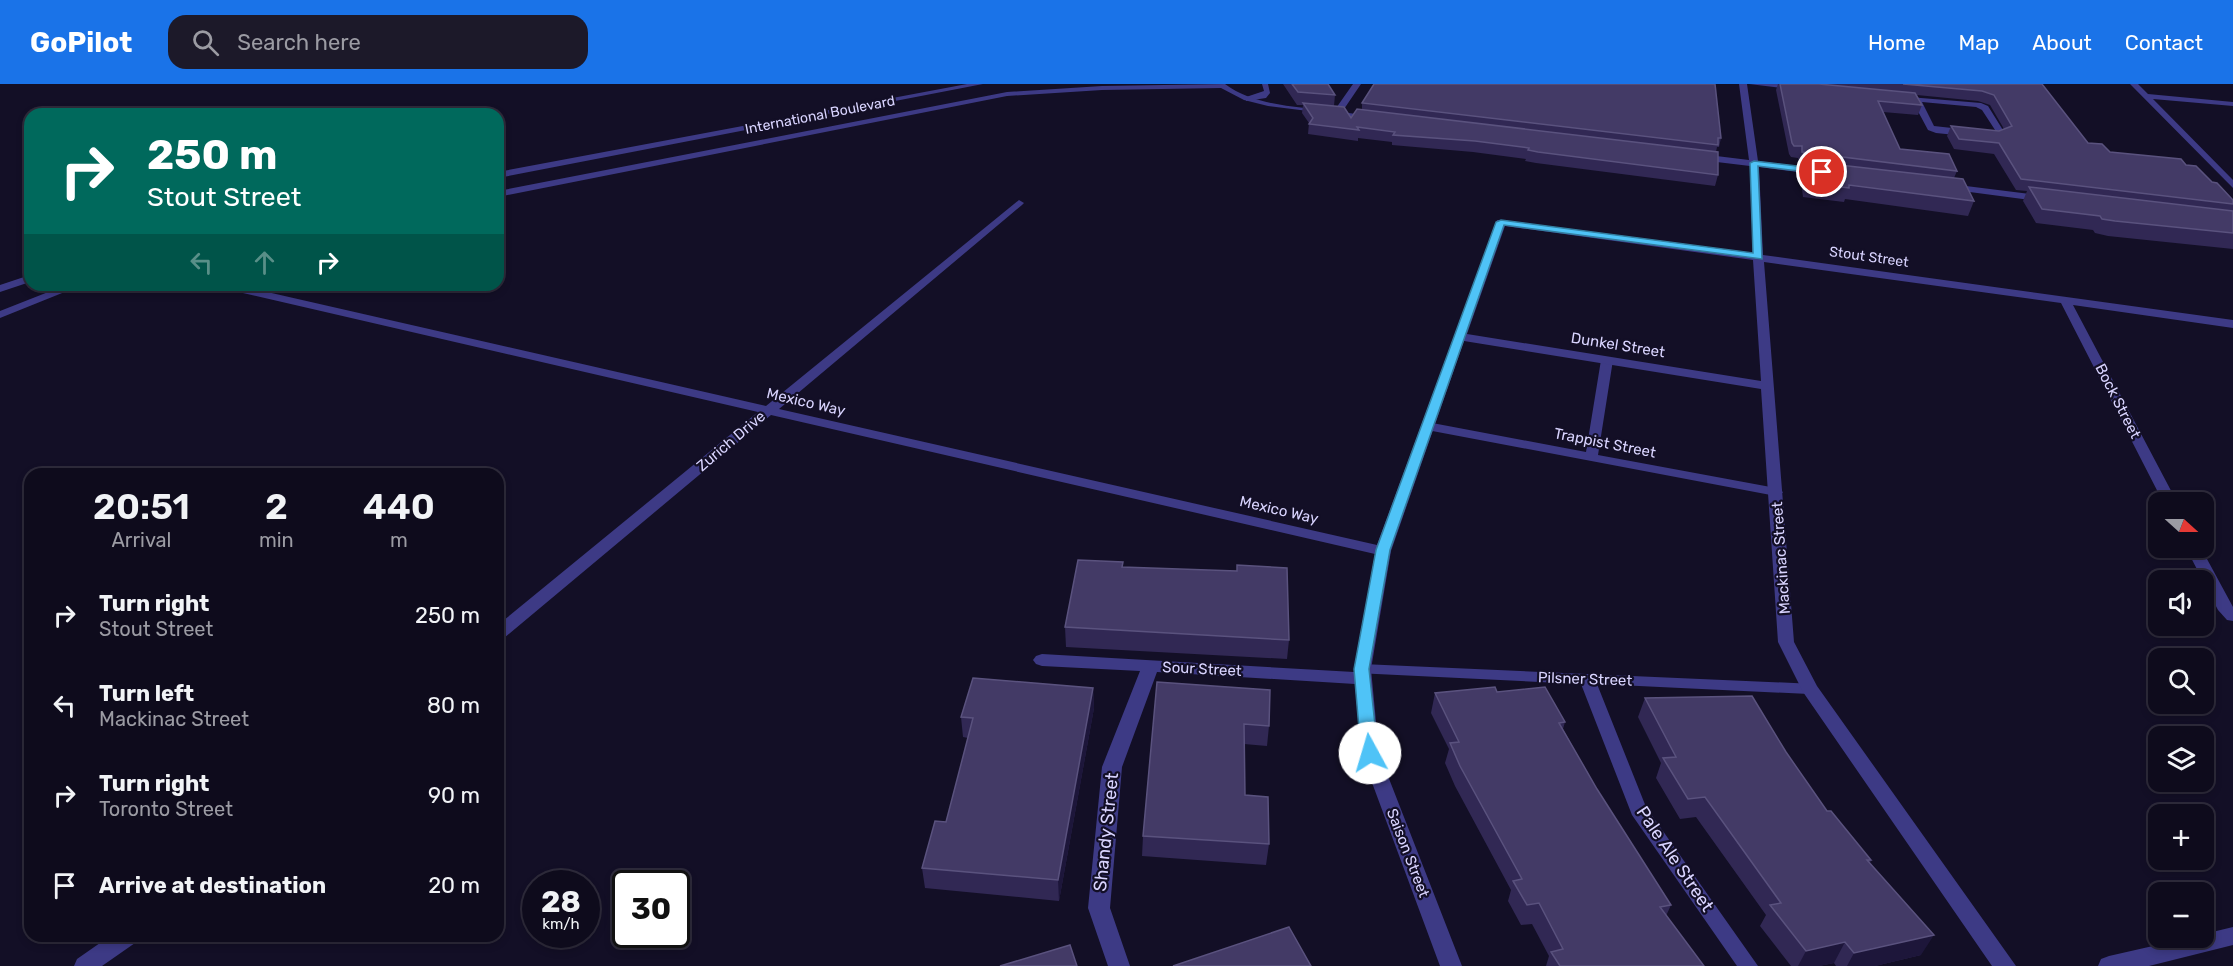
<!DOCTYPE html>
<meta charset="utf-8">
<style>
body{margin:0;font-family:Rubik,sans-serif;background:#1c1929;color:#f1f3f6;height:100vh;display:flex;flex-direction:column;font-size:22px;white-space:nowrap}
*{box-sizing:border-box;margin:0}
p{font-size:20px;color:#9b9ba3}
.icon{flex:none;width:33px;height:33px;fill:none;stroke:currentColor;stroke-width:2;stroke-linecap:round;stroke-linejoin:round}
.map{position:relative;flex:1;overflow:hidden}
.details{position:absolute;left:24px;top:384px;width:480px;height:474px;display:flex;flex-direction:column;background:#0e0b1c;border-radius:18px;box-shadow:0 3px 9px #0003,0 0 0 2px #2e2b3b}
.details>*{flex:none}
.guide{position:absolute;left:24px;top:24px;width:480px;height:183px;border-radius:18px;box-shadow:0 3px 9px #0003,0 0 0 2px #2e2b3b;background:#00695c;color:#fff;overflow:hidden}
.needle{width:39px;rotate:111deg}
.fabs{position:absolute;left:2148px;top:408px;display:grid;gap:12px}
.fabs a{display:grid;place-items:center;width:66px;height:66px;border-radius:12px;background:#0e0b1c;box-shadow:0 3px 9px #0003,0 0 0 2px #2e2b3b;font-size:30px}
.speed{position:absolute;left:522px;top:786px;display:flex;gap:12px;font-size:30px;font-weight:700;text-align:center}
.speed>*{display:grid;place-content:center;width:78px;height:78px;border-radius:50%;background:#0e0b1c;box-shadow:0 3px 9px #0003,0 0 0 2px #2e2b3b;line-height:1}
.speed small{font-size:15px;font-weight:400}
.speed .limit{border:3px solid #111;border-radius:9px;background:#fff;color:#111}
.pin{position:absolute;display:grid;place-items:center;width:51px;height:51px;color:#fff;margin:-26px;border:3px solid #fff;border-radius:50%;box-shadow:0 2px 6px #0007}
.me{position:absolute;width:66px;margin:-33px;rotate:354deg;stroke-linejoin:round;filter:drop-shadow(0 0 4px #0008)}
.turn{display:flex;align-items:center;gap:21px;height:126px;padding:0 24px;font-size:27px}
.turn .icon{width:78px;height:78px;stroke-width:2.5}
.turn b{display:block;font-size:42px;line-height:51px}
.lanes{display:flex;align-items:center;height:57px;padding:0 24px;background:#0003;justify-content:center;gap:30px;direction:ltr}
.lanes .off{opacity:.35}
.eta{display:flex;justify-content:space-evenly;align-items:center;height:102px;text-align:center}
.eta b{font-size:36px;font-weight:600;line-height:42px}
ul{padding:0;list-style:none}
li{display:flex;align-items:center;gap:18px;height:90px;padding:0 24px}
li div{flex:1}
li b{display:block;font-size:22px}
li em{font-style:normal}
header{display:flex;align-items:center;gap:36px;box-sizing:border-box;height:84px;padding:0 30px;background:#1a73e8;color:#fff}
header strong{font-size:28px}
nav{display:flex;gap:33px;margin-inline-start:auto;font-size:21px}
.search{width:420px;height:54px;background:#1c1929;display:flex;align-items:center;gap:15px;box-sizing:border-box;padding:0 21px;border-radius:18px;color:#9b9ba3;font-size:22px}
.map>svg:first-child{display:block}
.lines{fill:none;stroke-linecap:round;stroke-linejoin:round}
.lane{fill:#3d3a85;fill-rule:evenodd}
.street{fill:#3d3a85;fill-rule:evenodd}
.wall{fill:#312854}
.shaded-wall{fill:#1d163a}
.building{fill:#433a66;stroke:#5a527e;stroke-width:1.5}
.route{fill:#4fc3f7;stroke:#337fa1;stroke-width:1.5}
.labels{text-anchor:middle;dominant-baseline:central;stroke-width:4.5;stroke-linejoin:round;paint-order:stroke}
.far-street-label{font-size:14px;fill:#d9d4ff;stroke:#130f26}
.street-label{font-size:15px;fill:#d9d4ff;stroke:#130f26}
.near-street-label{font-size:18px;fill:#d9d4ff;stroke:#130f26}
</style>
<header>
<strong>GoPilot</strong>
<div class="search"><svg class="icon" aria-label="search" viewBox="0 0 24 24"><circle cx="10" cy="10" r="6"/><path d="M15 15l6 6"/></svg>Search here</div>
<nav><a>Home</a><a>Map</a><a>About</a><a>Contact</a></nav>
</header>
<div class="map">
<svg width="2233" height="882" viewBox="0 0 2233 882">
<rect width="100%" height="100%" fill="#130f26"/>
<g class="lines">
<path class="lane" d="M1262,0H1268L1270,9L1266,14L1246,17V13L1264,7Z
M1607,273L1613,276L1598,371L1776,404L1783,408L1781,411L1776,412L1427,346L1421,342L1427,338L1586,368L1601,276Z
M1362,580L1815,600L1817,604L1815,608L1809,610L1597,600L1646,723L1758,882H1737L1632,731L1581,600L1356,589L1354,585L1356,581Z"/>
<path class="street" d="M967,0H983L498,94V88Z
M1225,0C1254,22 1299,23 1334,27L1353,0H1361L1342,28L1376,33L1372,35L1268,22L1244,16L1221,4L1102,6L1007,12L498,113V107L1007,8L1102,2Z
M1739,0H1747L1758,77L1822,85L1827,88L1822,91L1759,83L1763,171L2233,236V244L2073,221L2177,418H2163L2061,219L1764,178L1794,558L1817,602L2016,882H1992L1803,608L1778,558L1761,305L1464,257L1391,467L1371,585L1379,669L1462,882H1440L1361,669L1355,600L1157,588L1122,683L1110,824L1130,882H1108L1088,824L1102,683L1140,587L1042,582L1036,580L1033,576L1036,572L1042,570L1354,588L1375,470L771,331L504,554L498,556V541L758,328L221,204L215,201H236L766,322L1019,116L1024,119L1022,121L779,325L1377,461L1497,136L1753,170L1750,82L1700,76L1696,73L1700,70L1749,76ZM1505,142L1753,176L1761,297L1467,250Z
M1749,0H1779L1802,4L1798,6Z
M2130,0H2138L2148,10L2233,18V22L2153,15L2233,96V104Z
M1897,12L1981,19L1988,22L2006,51L1995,55L1936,49L1928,46L1913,18L1897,16ZM1922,18L1976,23L1982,26L1997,49L1934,42Z
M1950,100L2045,112L2050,115L2045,118L1947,105V101Z
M30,191V198L0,208V201Z
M66,201H82L0,234V227Z
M2186,464H2201L2233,523V537L2227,536L2218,526Z
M2233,843V861L2149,882H2098L2101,875L2109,872L2188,854H2204V850Z
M110,852H138L135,859L102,882H74L77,875Z"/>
</g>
<path class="wall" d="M1283,0H1328L1335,11L1334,22L1351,34L1362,26V19L1721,54L1719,63H1717L1716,68L1718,91L1715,102L1536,79L1525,77L1526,75L1473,68L1392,61V58L1358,54V57L1308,50L1309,39L1302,29L1303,21H1297Z
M1778,0H2042L2088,59L2110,68L2186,81L2212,98L2233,116V165L2108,152L2095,149L2093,146L2036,139L2023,117L2027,107L2016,106L1994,70L1954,65L1947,52L1951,42L1999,47L2004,45L1990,21L1978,17L1917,11L1922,21L1918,31L1883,28L1900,65L1957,87L1954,94L1974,117L1968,132L1845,115L1844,118L1803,113L1800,90L1803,80H1799L1798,74L1791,73L1789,70L1776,6Z
M1123,478V483L1289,556L1287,575L1066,563L1065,543Z
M1157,598L1269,642L1267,662L1244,660L1245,711L1269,760L1266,781L1142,772L1143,752Z
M1093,604L1094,624L1059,817L925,804L922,784L946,738L968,654L963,653L961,633Z
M1497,608L1565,638L1563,645L1597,705L1671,821L1666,832L1704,882H1546L1549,872L1532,840L1521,841L1508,817L1511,806L1455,702L1445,679L1449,665L1431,629L1435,609Z
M1645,614L1786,668L1827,727L1871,776L1870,779L1921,871L1875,882H1836L1834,879L1819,882H1791L1760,842L1766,831L1696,733L1680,735L1656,694L1661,679L1638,633Z"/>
<path class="shaded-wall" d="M1093,604L1094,624L1059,817L1058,796Z
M1934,851L1921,871L1875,882H1847L1854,869Z
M1845,858L1834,879L1819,882H1798L1806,867Z"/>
<path class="building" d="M1292,0H1328L1335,11L1298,8Z
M1374,0H1715L1721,54H1718V61L1362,19Z
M1780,0H1819L1915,9L1922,21L1878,17L1900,65L1949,70L1957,87L1802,68V62H1794L1792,59Z
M1903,0H2042L2088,59L2102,60L2110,68L2181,75L2186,81L2196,82L2212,98L2217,99L2233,116V120L2021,95L1999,59L1959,55L1951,42L1999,47L2012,42L1994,11L1982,7Z
M1303,19L1344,23L1351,34L1357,25L1718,68V91L1538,68L1528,66L1529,64L1475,57L1393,51L1395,48L1357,43L1359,46L1309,40L1313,34Z
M1804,77L1963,95L1974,117L1849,101V104L1807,99Z
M2029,103L2233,127V149L2115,137L2102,135L2100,132L2042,125Z
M1078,476L1123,478L1122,483L1237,487V481L1287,484L1289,556L1065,543Z
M973,594L1093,604L1058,796L922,784L935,737L946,738L973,634L961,633Z
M1157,598L1270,606L1269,642L1244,640L1245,711L1268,713L1269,760L1143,752Z
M1495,603L1497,608L1545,603L1565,638L1559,639L1597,705L1671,821L1660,823L1704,882H1560L1551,868L1563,865L1539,819L1527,821L1513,797L1522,795L1460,682L1450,659L1459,658L1435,609Z
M1752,612L1786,668L1827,727H1831L1871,776H1867L1934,851L1854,869L1845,858L1806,867L1770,821L1781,819L1705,713L1688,715L1663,674L1676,673L1645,614Z
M1289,843L1311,882H1173Z
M1070,861L1077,882H1000Z"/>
<path class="route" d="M1754,77L1822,85L1827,88L1822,90L1758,82L1762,175L1504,141L1390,466L1369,585L1378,669L1376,673L1370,675L1363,673L1361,669L1354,585L1376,466L1496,138L1501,136L1753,169L1750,79Z"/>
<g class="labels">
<g class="far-street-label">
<text transform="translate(820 31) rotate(-11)">International Boulevard</text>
<text transform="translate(1869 173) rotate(8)">Stout Street</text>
</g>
<g class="street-label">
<text transform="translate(1618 261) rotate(9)">Dunkel Street</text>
<text transform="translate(2118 317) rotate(63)">Bock Street</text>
<text transform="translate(806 318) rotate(13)">Mexico Way</text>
<text transform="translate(731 357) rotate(-40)">Zurich Drive</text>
<text transform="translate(1605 359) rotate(11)">Trappist Street</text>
<text transform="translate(1279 426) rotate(13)">Mexico Way</text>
<text transform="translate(1781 474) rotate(-94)">Mackinac Street</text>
<text transform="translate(1202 585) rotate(3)">Sour Street</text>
<text transform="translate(1585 595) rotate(2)">Pilsner Street</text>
<text transform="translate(1408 769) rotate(69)">Saison Street</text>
</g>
<g class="near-street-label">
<text transform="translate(1106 748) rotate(-84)">Shandy Street</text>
<text transform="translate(1675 775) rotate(56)">Pale Ale Street</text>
</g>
</g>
</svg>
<div class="fabs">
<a><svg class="needle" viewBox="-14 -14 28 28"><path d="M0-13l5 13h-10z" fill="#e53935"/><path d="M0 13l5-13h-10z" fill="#9b9ba3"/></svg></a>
<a><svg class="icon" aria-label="sound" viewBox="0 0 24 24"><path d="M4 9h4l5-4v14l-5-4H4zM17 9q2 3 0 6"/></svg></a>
<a><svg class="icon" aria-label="search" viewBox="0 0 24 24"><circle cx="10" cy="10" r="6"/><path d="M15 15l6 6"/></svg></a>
<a><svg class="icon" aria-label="layers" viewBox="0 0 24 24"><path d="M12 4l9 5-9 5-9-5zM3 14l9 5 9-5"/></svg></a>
<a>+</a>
<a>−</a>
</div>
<div class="speed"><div>28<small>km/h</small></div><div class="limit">30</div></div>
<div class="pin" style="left:1822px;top:88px;background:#d93025"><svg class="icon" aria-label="arrive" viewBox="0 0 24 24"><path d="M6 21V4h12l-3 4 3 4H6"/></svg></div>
<svg class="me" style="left:1370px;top:669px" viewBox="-20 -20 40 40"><circle r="19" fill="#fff"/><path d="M0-13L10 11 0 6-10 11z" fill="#4fc3f7"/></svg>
<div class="guide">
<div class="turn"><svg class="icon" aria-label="right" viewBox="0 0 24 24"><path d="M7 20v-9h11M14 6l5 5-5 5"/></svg><div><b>250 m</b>Stout Street</div></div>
<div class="lanes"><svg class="icon off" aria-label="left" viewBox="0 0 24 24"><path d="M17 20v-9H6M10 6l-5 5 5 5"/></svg><svg class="icon off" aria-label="ahead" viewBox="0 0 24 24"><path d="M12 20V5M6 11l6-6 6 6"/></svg><svg class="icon" aria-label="right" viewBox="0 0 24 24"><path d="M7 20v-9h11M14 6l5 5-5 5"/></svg></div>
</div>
<section class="details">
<div class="eta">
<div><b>20:51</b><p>Arrival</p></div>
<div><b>2</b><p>min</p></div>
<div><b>440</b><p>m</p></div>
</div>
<ul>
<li><svg class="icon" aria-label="right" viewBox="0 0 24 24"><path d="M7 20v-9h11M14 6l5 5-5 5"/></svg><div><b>Turn right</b><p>Stout Street</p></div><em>250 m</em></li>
<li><svg class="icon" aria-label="left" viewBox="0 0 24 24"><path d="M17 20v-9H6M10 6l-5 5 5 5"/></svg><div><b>Turn left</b><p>Mackinac Street</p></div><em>80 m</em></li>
<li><svg class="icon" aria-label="right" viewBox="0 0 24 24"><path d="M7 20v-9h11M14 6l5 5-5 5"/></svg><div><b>Turn right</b><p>Toronto Street</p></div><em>90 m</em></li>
<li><svg class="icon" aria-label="arrive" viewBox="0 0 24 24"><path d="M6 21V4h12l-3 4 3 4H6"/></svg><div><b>Arrive at destination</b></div><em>20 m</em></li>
</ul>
</section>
</div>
